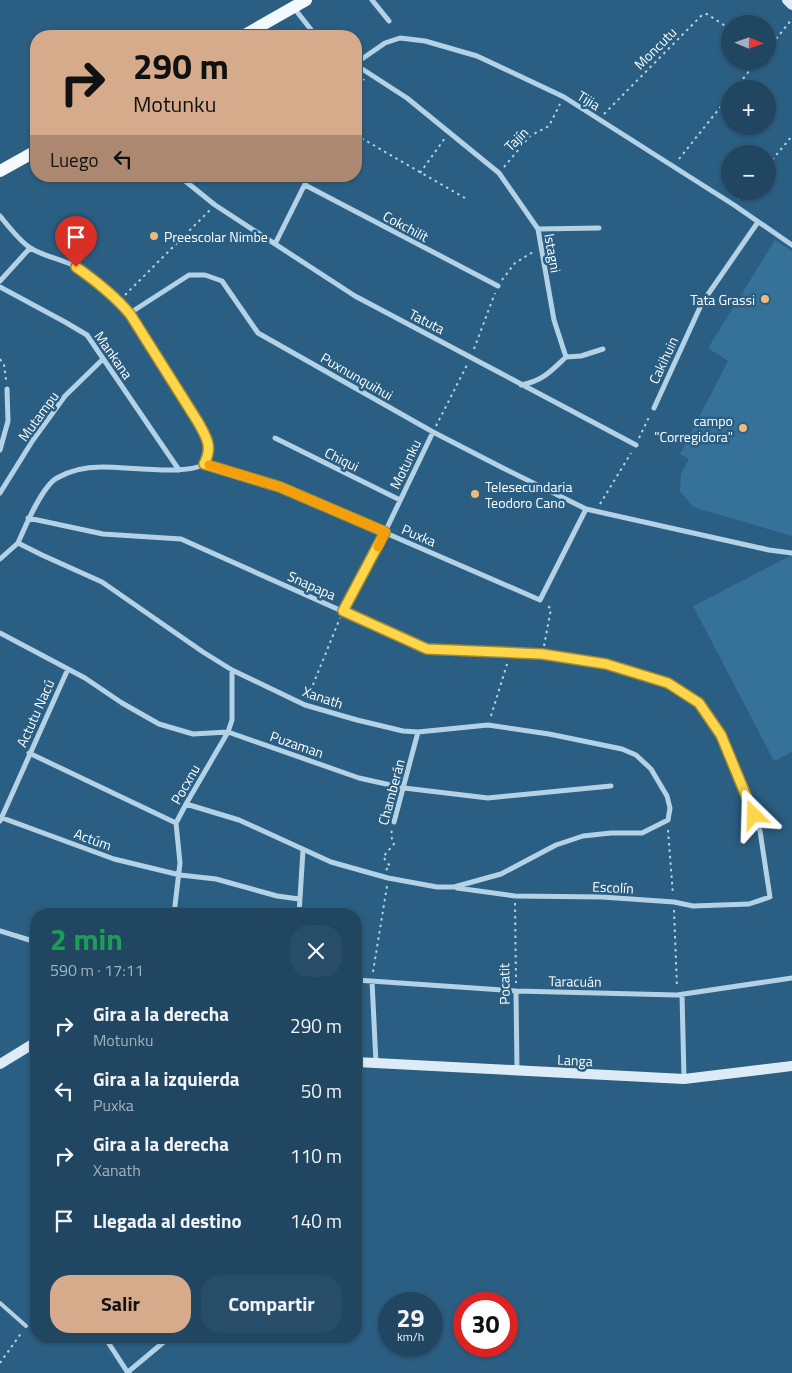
<!DOCTYPE html>
<html lang="es">
<meta charset="utf-8">
<style>
body{margin:0;font-family:"Titillium Web",sans-serif;background:#284d68;color:#f1f3f6;height:100vh;display:flex;flex-direction:column;font-size:19px;white-space:nowrap}
*{box-sizing:border-box;margin:0}
p{font-size:16px;color:#a2b1be}
.icon{flex:none;width:28px;height:28px;fill:none;stroke:currentColor;stroke-width:2;stroke-linecap:round;stroke-linejoin:round}
.map{position:relative;flex:1;overflow:hidden}
.panel{position:absolute;left:30px;top:908px;width:332px;height:435px;display:flex;flex-direction:column;background:#204662;border-radius:20px;box-shadow:0 1px 4px #0004,0 0 0 1px #3d5e77}
.panel>*{flex:none}
.hud{position:absolute;left:30px;top:30px;width:332px;height:152px;border-radius:20px;box-shadow:0 1px 4px #0004,0 0 0 1px #3d5e77;background:#d6ab8b;color:#111;overflow:hidden}
.needle{width:32px;rotate:92deg}
.tools{position:absolute;left:721px;top:15px;display:grid;gap:10px}
.tools a{display:grid;place-items:center;width:55px;height:55px;border-radius:50%;background:#204662;box-shadow:0 1px 4px #0004,0 0 0 1px #3d5e77;font-size:25px}
.speed{position:absolute;left:378px;top:1292px;display:flex;gap:10px;font-size:25px;font-weight:700;text-align:center}
.speed>*{display:grid;place-content:center;width:65px;height:65px;border-radius:50%;background:#204662;box-shadow:0 1px 4px #0004,0 0 0 1px #3d5e77;line-height:1}
.speed small{font-size:12px;font-weight:400}
.speed .limit{border:8px solid #d22;background:#fff;color:#111}
.pin{position:absolute;display:grid;place-items:center;width:42px;height:42px;color:#fff;margin:-51px -21px;border-radius:50% 50% 50% 0;rotate:-45deg;box-shadow:0 0 5px #0007}
.pin .icon{rotate:45deg}
.me{position:absolute;width:55px;margin:-28px;rotate:338deg;stroke-linejoin:round;filter:drop-shadow(0 0 4px #0008)}
.turn{display:flex;align-items:center;gap:18px;height:105px;padding:0 20px;font-size:22px}
.turn .icon{width:65px;height:65px;stroke-width:2.5}
.turn b{display:block;font-size:35px;line-height:42px}
.then{display:flex;align-items:center;height:48px;padding:0 20px;background:#0003;gap:10px;font-size:19px}
.round{display:grid;place-items:center;flex:none;width:52px;height:52px;border-radius:20px;background:#284d68}
.headline{display:flex;align-items:center;justify-content:space-between;height:85px;padding:0 20px}
h1{font-size:30px;font-weight:700;line-height:38px;color:#1e9e55}
.action{display:flex;gap:10px;margin-top:auto;padding:10px 20px}
.action a{flex:1;height:58px;border-radius:20px;background:#d6ab8b;color:#111;font-size:20px;font-weight:700;line-height:58px;text-align:center}
.action a+a{background:#284d68;color:#f1f3f6}
ul{padding:0;list-style:none}
li{display:flex;align-items:center;gap:15px;height:65px;padding:0 20px}
li div{flex:1}
li b{display:block;font-size:19px}
li em{font-style:normal}
.map>svg:first-child{display:block}
.green{fill:#357199}
.lines{fill:none;stroke-linecap:round;stroke-linejoin:round}
.path{stroke:#b3d2e6;stroke-width:2;stroke-dasharray:2.5 4;stroke-linecap:butt}
.lane{stroke:#b3d2e6;stroke-width:4}
.street{stroke:#b3d2e6;stroke-width:5}
.secondary{stroke:#dcebf6;stroke-width:10}
.primary{stroke:#f3f9fd;stroke-width:12}
.route-casing{stroke:#a68a30;stroke-width:12}
.route{stroke:#ffd54a;stroke-width:9}
.slow{stroke:#f59e0b;stroke-width:9}
.poi-dot{fill:#ecba7a;stroke:#2a5e82;stroke-width:2}
.labels{text-anchor:middle;dominant-baseline:central;stroke-width:5;stroke-linejoin:round;paint-order:stroke}
.street-label{font-size:14px;fill:#fff;stroke:#2a5e82}
.poi-label{font-size:14px;fill:#fff;stroke:#2a5e82;text-anchor:start}
</style>
<div class="map">
<svg width="792" height="1373" viewBox="0 0 792 1373">
<rect width="100%" height="100%" fill="#2a5e82"/>
<path class="green" d="M775,240L792,251V536L693,507L680,491L681,474L689,459L680,454L728,361L708,348Z
M792,555V752L774,761L693,606Z"/>
<g class="lines">
<path class="path" d="M768,49L792,19
M735,89L757,61
M356,91L364,79
M604,114L702,15L707,14L730,29
M356,135L465,198
M679,159L730,95
M768,165L792,136
M504,167L530,136L549,126L560,104
M420,173L445,138
M738,199L745,191
M502,280L515,263L533,252
M125,295L210,210
M474,349L495,293
M0,359L4,365L6,380
M436,426L467,365
M639,438L650,415
M600,504L631,453
M544,646L551,609L546,604
M308,697L340,618
M491,716L508,661
M668,830L673,895
M386,870L390,866L383,857L394,844L391,836L392,829
M515,903L516,983
M674,910L677,987
M373,972L387,886
M0,1363L22,1332"/>
<path class="lane" d="M0,1303L26,1326"/>
<path class="street" d="M372,0L389,21
M294,8L316,36
M356,63L385,43L400,38L425,41L477,56L564,97L734,205L792,245
M356,65L407,98L499,173L538,229L554,320L566,357
M179,176L215,205L355,296L636,445
M305,185L498,286
M0,216C9,227 18,239 29,247C42,256 61,259 75,266C96,277 115,296 130,313L198,422C205,434 216,453 203,464C190,476 121,466 101,467C86,467 69,471 57,478C42,486 25,527 18,543L42,555L102,582L203,652L232,670L305,705L357,720L403,731L418,732L488,725L549,734L622,749L636,755L651,769L667,796L670,808L668,820L642,833H611L583,836L556,845L501,874L454,887H437L388,878L331,862L239,820L186,804
M538,229L599,228
M275,244L309,176
M0,281L30,248
M0,287L65,322L87,335L179,470
M130,313L189,275H205L222,281L258,333L433,432L501,467L586,509L769,550L792,553
M566,357L581,356L603,349
M521,385C543,381 551,371 566,357
M654,408L702,303L758,222
M275,438L400,500
M0,450L8,421L7,389
M204,464L280,487L540,600L586,509
M0,493L33,440L65,396L103,359
M28,518L103,534L181,539L427,649L542,654L606,664L668,683L699,703L721,735L760,831L770,897L749,904L693,906L674,902L602,897L515,896L457,888
M0,559L18,543
M343,611L385,532L433,432
M0,633L85,678L122,703L159,724L193,734L228,732L359,778L404,788L488,798L611,786
M29,753L176,823
M0,817L114,859L180,875L216,879L277,896L299,899
M0,821L68,669
M394,822L418,732
M174,914L180,863L176,823L186,804L228,732L232,720V670
M299,914L303,850
M0,931L36,942
M356,980L516,991L677,995L792,978
M372,981L376,1063
M516,991L517,1070
M682,994L684,1078
M104,1336L128,1373
M129,1373L128,1372L171,1336"/>
<path class="secondary" d="M787,0L792,5
M356,1062L684,1079L792,1066
M0,1064L36,1042"/>
<path class="primary" d="M243,36L306,0
M0,171L36,151"/>
</g>
<g class="lines">
<g class="route-casing">
<path id="route" d="M76,267C96,281 114,295 130,314L198,422C207,438 213,447 204,464L280,487L385,532L343,611L427,649L542,654L606,664L668,683L699,703L721,735L754,815"/>
</g>
<use href="#route" class="route"/>
<path class="slow" d="M209,465L280,487L385,532L378,547"/>
</g>
<g class="poi-dot">
<circle cx="154" cy="236" r="5"/>
<circle cx="765" cy="299" r="5"/>
<circle cx="743" cy="428" r="5"/>
<circle cx="475" cy="494" r="5"/>
</g>
<g class="labels">
<g class="street-label">
<text transform="translate(655 48) rotate(-45)">Moncutu</text>
<text transform="translate(589 100) rotate(32)">Tijia</text>
<text transform="translate(516 139) rotate(-45)">Tajín</text>
<text transform="translate(406 226) rotate(28)">Cokchilit</text>
<text transform="translate(553 253) rotate(80)">Istagni</text>
<text transform="translate(427 321) rotate(27)">Tatuta</text>
<text transform="translate(114 355) rotate(55)">Mankana</text>
<text transform="translate(663 360) rotate(-65)">Cakihuin</text>
<text transform="translate(357 376) rotate(30)">Puxnunquihui</text>
<text transform="translate(38 416) rotate(-54)">Mutampu</text>
<text transform="translate(342 459) rotate(26)">Chiqui</text>
<text transform="translate(405 464) rotate(-64)">Motunku</text>
<text transform="translate(419 535) rotate(23)">Puxka</text>
<text transform="translate(312 585) rotate(24)">Snapapa</text>
<text transform="translate(323 697) rotate(19)">Xanath</text>
<text transform="translate(35 713) rotate(-66)">Actutu Nacú</text>
<text transform="translate(297 744) rotate(19)">Puzaman</text>
<text transform="translate(185 784) rotate(-60)">Pocxnu</text>
<text transform="translate(391 792) rotate(-75)">Chamberán</text>
<text transform="translate(93 839) rotate(20)">Actúm</text>
<text transform="translate(613 887) rotate(3)">Escolín</text>
<text transform="translate(575 981) rotate(1)">Taracuán</text>
<text transform="translate(504 984) rotate(-91)">Pocatit</text>
<text transform="translate(575 1060) rotate(3)">Langa</text>
</g>
<g class="poi-label">
<text x="164" y="236">Preescolar Nimbe</text>
<text x="755" y="299" text-anchor="end">Tata Grassi</text>
<text x="733" y="420" text-anchor="end">campo<tspan x="733" dy="16">"Corregidora"</tspan></text>
<text x="485" y="486">Telesecundaria<tspan x="485" dy="16">Teodoro Cano</tspan></text>
</g>
</g>
</svg>
<div class="tools">
<a><svg class="needle" viewBox="-14 -14 28 28"><path d="M0-13l5 13h-10z" fill="#e53935"/><path d="M0 13l5-13h-10z" fill="#a2b1be"/></svg></a>
<a>+</a>
<a>−</a>
</div>
<div class="speed"><div>29<small>km/h</small></div><div class="limit">30</div></div>
<div class="pin" style="left:76px;top:267px;background:#d93025"><svg class="icon" aria-label="arrive" viewBox="0 0 24 24"><path d="M6 21V4h12l-3 4 3 4H6"/></svg></div>
<svg class="me" style="left:754px;top:815px" viewBox="-20 -20 40 40"><path d="M0-17L14 15 0 8-14 15z" fill="#ffd54a" stroke="#fff" stroke-width="4"/></svg>
<div class="hud">
<div class="turn"><svg class="icon" aria-label="right" viewBox="0 0 24 24"><path d="M7 20v-9h11M14 6l5 5-5 5"/></svg><div><b>290 m</b>Motunku</div></div>
<div class="then">Luego<svg class="icon" aria-label="left" viewBox="0 0 24 24"><path d="M17 20v-9H6M10 6l-5 5 5 5"/></svg></div>
</div>
<section class="panel">
<div class="headline"><div><h1>2 min</h1><p>590 m · 17:11</p></div><a class="round"><svg class="icon" aria-label="close" viewBox="0 0 24 24"><path d="M6 6l12 12M18 6L6 18"/></svg></a></div>
<ul>
<li><svg class="icon" aria-label="right" viewBox="0 0 24 24"><path d="M7 20v-9h11M14 6l5 5-5 5"/></svg><div><b>Gira a la derecha</b><p>Motunku</p></div><em>290 m</em></li>
<li><svg class="icon" aria-label="left" viewBox="0 0 24 24"><path d="M17 20v-9H6M10 6l-5 5 5 5"/></svg><div><b>Gira a la izquierda</b><p>Puxka</p></div><em>50 m</em></li>
<li><svg class="icon" aria-label="right" viewBox="0 0 24 24"><path d="M7 20v-9h11M14 6l5 5-5 5"/></svg><div><b>Gira a la derecha</b><p>Xanath</p></div><em>110 m</em></li>
<li><svg class="icon" aria-label="arrive" viewBox="0 0 24 24"><path d="M6 21V4h12l-3 4 3 4H6"/></svg><div><b>Llegada al destino</b></div><em>140 m</em></li>
</ul>
<div class="action"><a>Salir</a><a>Compartir</a></div>
</section>
</div>
